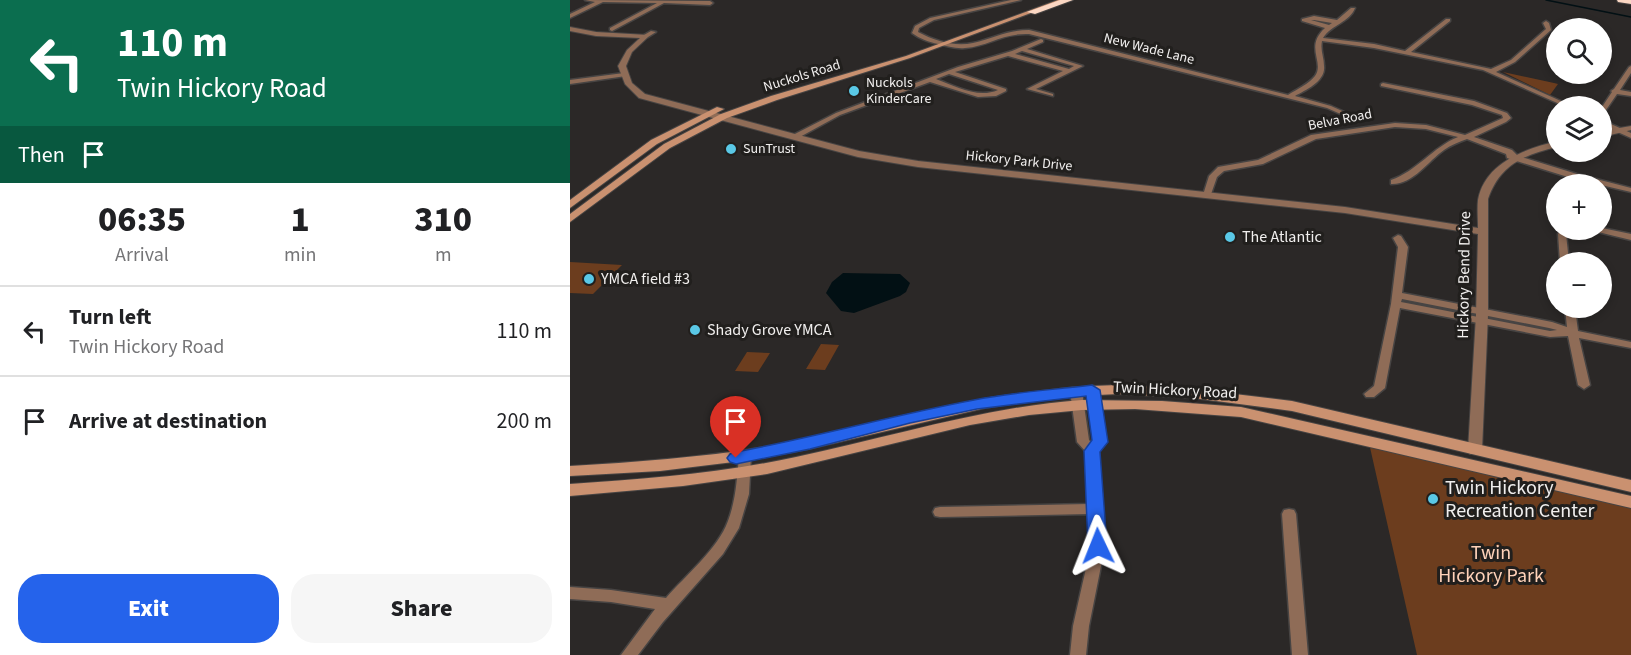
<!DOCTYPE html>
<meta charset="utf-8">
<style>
body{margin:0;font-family:"Source Sans 3",sans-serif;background:#f6f6f6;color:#202124;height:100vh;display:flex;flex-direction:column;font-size:22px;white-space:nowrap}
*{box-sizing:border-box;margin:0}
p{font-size:20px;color:#757577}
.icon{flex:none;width:33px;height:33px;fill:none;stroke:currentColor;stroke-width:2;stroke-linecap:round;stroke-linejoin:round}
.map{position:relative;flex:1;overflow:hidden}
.side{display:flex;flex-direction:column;background:#fff;width:570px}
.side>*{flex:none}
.top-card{background:#0b6e4f;color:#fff;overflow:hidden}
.buttons{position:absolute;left:976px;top:18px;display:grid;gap:12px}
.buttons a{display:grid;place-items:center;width:66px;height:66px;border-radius:50%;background:#fff;box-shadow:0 3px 9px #0003;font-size:30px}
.pin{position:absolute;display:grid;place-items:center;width:51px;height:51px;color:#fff;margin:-62px -26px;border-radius:50% 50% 50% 0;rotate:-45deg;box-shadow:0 0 6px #0007}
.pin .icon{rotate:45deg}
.me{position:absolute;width:66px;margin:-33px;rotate:358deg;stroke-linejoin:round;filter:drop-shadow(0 0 4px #0008)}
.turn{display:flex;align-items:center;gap:21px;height:126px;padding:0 18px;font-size:27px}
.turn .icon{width:78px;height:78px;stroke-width:2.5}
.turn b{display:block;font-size:42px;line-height:51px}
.then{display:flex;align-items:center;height:57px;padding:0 18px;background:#0003;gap:12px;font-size:22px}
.eta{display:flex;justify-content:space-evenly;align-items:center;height:102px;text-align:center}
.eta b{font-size:36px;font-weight:800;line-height:42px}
.button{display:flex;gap:12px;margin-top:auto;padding:12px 18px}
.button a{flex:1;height:69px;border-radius:24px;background:#2563eb;color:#fff;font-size:24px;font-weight:800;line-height:69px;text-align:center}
.button a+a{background:#f6f6f6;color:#202124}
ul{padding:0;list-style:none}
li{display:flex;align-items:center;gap:18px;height:90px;padding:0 18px;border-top:2px solid #e0e0e0}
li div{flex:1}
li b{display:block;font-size:22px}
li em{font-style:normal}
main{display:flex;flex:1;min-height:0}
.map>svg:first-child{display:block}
.green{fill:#6c3d1e}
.water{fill:#021014}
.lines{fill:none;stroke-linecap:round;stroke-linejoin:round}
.stream{stroke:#021014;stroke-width:1.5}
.minor-casing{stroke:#474443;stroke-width:3}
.tertiary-casing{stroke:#474443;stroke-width:2}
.secondary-casing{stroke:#474443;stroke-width:2}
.motorway-casing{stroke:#474443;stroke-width:2}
.minor{fill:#8f6c57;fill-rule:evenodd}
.tertiary{fill:#8f6c57;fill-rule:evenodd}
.secondary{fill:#ca9170;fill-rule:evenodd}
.motorway{fill:#fbd7c3;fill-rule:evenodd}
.route{fill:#2563eb;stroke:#184099;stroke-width:1.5}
.poi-dot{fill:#5ac8e6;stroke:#211f1d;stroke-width:2}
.labels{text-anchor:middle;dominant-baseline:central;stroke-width:6;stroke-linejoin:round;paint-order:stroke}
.far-street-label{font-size:14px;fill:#f1efee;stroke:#211f1d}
.far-poi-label{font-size:14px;fill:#f1efee;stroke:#211f1d;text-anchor:start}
.poi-label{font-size:16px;fill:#f1efee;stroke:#211f1d;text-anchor:start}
.street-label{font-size:16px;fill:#f1efee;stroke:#211f1d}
.near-poi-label{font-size:20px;fill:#f1efee;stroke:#211f1d;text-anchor:start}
.near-park-label{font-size:20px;fill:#ffd2b9;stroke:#211f1d}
</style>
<main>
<section class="side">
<div class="top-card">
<div class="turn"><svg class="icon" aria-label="left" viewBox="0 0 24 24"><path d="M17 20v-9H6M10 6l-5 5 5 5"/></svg><div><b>110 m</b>Twin Hickory Road</div></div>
<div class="then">Then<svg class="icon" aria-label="arrive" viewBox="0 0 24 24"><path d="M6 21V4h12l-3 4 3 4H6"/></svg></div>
</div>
<div class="eta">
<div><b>06:35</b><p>Arrival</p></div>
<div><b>1</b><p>min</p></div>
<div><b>310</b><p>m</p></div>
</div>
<ul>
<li><svg class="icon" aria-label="left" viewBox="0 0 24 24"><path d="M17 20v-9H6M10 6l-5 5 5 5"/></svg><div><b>Turn left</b><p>Twin Hickory Road</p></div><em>110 m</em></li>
<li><svg class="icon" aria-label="arrive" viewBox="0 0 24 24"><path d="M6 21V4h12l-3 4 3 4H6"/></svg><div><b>Arrive at destination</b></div><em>200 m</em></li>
</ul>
<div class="button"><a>Exit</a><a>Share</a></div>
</section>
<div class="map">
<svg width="1061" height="655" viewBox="0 0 1061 655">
<rect width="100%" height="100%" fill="#2b2827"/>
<path class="green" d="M933,72L984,83L988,84L980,95Z
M0,262L52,265L23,294L0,293Z
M251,344L269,345L255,370L236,369Z
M177,352L200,353L188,372L165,371Z
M799,443L1061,504V655H847Z"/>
<path class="water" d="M273,273L330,274L340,283L336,292L330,296L284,313L271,311L256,293L262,282Z"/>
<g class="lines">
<path class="stream" d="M976,0L1061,17"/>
<g class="minor-casing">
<path id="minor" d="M15,0L140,1L143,3L140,5L94,3L42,31L40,30V28L87,3L33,2L0,18V14L25,2Z
M441,0H451L364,20L349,28L348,32C365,41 385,47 403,43C424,38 437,30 459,30L718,95C727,89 739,84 745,76C755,62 734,47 755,28L732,21V19L744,16L767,20L781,8H785C780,22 761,25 753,38L804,44L835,51L876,19H880V21L841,52L921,69L941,60L976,29L973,23L976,21L979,23L981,30L945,62L926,72L1002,106H994L913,70L804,48L752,41C750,50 754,57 754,66C756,81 736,90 725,96L761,106L779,114V116H775L757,108L459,34C432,33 419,46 395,48C386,49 377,46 368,44C359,42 350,39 342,33L345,26L360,18ZM741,20H744L762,23L759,25Z
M81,31L86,32L78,37H74V35Z
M471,39L473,40V42L457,49L513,66L466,89L483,94V96L457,89L493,71L438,56L385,72L436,89V91L426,96L408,97L360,82L270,115L228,138L221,136L266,113L388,67L442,51ZM452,51L504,66L499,69L445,54ZM379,74L428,90C408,99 385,86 366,79Z
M1061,66V73L1050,90L1061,92V96L1047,94L1036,110L1032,111V107L1042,92L1041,91L1044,89L1059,67Z
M54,73L56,74V76L0,84V80Z
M813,83L904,101L937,113L941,118L936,122L904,137L942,150L948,156L1007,174L1061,188V192L1001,178L937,158L936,154L897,139C889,142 881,145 874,150C858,161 843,185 821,184V180C847,171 863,147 888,137L856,129L825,127L746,139L693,164L654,171L647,177L640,197H634L633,195L639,176L648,167L688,160L741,135L825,123L856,125L895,135L933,118L932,115L902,105L811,86V84Z
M1032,120L1061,133V138L1032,125Z
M1032,228L1061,234V240L1028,232L1027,230H1032Z
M991,230H999L996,234L999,262H990L988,234Z
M828,235L831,236L838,247L832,293L982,322L997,327L995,308H1005L1008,331L1061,342V348L1009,338L1020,385L1014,389L1008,385L998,336L980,337L830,308L815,388L804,397H796L794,394L804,386L821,304L828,247L823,238ZM832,299L979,328L987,330L980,331L831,302Z
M523,386L527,387L529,390L536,442L528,452L535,546L519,626L516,655H500L503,626L521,546L519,514L370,517L365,516L363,512L365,508L370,507L519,504L516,452L507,442L500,391L502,388H510L512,391L519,440L522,443L524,441L517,390L519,387Z
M175,451L179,453L181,456L179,494L169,528L153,554L93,622L68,655H51L85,609L41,602L0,599V587L41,590L96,598C115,576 148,549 158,521C166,500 167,478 169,456L171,453Z
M719,509L724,510L726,514L738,655H722L712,514L714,510Z"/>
</g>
<g class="tertiary-casing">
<path id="tertiary" d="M0,27L26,32L78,35V37L62,52L56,66L62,83L75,94L289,151L348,161L775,207L908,228C908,219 907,209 908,200C915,162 956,149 987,141V147C953,155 930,165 918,199V315L912,450L910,454H900L898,450L906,315L908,234L775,213L348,167L288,157L69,98L55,84L48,66L57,50L70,38L26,36L0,31Z
M1061,126V130L1032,137V131Z"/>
</g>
<g class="secondary-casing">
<path id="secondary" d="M488,0H496L340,58L207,100L157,118L100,148L0,222V214L94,144L151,114L201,96L336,56Z
M147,107L154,109L87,144L0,208V200L81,140Z
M548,385L623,389L722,401L1061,480V492L722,411L623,398L548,394L487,397L415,408L239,449L180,460L90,471L0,476V466C80,461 161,455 239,439C342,417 442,387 548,385Z
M512,400L592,401L671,407L1061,496V508L671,417L565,409L512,410L459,415L400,425L197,474L113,486L0,496V484C76,479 152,473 226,457C322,437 414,407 512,400Z"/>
</g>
<g class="motorway-casing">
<path id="motorway" d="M490,0H503L465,14L457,12Z
M1047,0H1061V4L1048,2Z"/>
</g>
<use href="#minor" class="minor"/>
<use href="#tertiary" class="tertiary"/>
<use href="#secondary" class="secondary"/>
<use href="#motorway" class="motorway"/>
</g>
<path class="route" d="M522,385L530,390L538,442L530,452L537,546L534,551L528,553L521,551L518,546L514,451L522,440L516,396L407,409L340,423L240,449L166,464L160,462L157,458L160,454L166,452C246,437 324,415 404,400C443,392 483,390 522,385Z"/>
<g class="poi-dot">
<circle cx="284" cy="91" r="6"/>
<circle cx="161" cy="149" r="6"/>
<circle cx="660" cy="237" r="6"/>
<circle cx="19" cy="279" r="6"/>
<circle cx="125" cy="330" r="6"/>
<circle cx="863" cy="499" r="6"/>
</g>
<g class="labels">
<g class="far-street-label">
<text transform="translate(579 49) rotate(14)">New Wade Lane</text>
<text transform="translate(232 76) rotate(-17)">Nuckols Road</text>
<text transform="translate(770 120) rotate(-11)">Belva Road</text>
<text transform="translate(449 161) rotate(6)">Hickory Park Drive</text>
</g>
<g class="far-poi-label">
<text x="296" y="83">Nuckols<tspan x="296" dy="16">KinderCare</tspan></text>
<text x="173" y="149">SunTrust</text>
</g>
<g class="poi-label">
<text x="672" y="237">The Atlantic</text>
<text x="31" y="279">YMCA field #3</text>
<text x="137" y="330">Shady Grove YMCA</text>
</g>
<g class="street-label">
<text transform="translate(894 275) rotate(-89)">Hickory Bend Drive</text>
<text transform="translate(605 390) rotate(3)">Twin Hickory Road</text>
</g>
<g class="near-poi-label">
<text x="875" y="488">Twin Hickory<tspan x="875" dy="23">Recreation Center</tspan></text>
</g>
<g class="near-park-label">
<text x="921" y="553">Twin<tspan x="921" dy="23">Hickory Park</tspan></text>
</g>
</g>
</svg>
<div class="buttons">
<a><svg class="icon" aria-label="search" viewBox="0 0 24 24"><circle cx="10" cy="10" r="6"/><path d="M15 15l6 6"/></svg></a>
<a><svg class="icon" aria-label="layers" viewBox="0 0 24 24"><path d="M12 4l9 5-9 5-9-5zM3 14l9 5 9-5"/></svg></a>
<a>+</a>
<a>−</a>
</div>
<div class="pin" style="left:166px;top:458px;background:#d93025"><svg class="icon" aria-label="arrive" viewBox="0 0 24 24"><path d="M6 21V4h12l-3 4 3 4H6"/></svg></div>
<svg class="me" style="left:528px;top:546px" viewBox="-20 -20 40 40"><path d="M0-17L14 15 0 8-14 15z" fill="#2563eb" stroke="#fff" stroke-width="4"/></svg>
</div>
</main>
